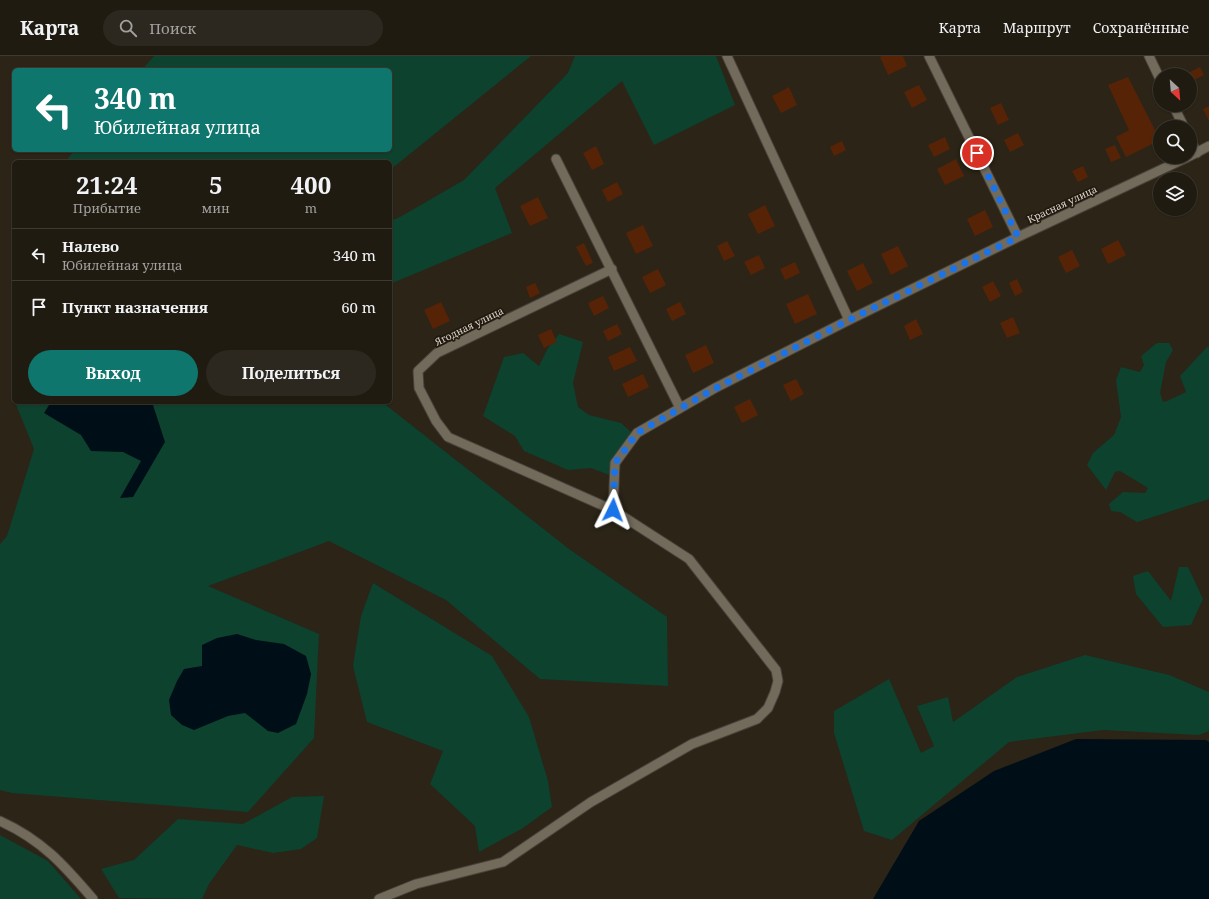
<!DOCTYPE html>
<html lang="ru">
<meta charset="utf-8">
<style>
body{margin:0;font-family:"Noto Serif",serif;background:#2d281f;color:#f1f3f6;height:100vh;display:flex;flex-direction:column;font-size:15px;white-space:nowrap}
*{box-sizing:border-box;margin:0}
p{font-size:13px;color:#a2a19f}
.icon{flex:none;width:22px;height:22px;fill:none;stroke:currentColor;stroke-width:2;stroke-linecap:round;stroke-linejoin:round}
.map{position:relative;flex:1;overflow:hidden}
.details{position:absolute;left:12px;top:104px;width:380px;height:244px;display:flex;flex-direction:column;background:#201b11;border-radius:6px;box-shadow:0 1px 3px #0004,0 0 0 1px #3d3931}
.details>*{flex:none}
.top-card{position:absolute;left:12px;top:12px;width:380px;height:84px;border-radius:6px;box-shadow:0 1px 3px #0004,0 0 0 1px #3d3931;background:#0f766e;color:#fff;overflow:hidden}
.needle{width:26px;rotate:154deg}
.buttons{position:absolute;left:1153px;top:12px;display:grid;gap:8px}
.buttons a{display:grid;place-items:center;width:44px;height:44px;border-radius:50%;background:#201b11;box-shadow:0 1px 3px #0004,0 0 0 1px #3d3931;font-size:20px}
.pin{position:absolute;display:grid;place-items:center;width:34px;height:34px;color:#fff;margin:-17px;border:2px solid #fff;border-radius:50%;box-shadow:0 1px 4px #0007}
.me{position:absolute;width:44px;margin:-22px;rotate:3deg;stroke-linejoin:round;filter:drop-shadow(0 0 3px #0008)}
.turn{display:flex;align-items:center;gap:14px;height:84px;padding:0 16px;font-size:18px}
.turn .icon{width:52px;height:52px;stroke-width:2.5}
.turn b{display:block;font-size:28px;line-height:34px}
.eta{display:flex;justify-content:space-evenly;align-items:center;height:68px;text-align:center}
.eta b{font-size:24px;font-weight:700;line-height:28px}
.action{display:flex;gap:8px;margin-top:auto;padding:8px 16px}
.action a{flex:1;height:46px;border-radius:24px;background:#0f766e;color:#fff;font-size:16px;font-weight:700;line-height:46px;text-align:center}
.action a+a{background:#2d281f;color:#f1f3f6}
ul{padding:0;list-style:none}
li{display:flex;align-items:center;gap:12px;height:52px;padding:0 16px;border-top:1px solid #3d3931}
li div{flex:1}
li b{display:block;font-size:15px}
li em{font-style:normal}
header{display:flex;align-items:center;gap:24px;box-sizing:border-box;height:56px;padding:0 20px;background:#201b11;border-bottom:1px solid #3d3931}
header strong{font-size:19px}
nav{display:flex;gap:22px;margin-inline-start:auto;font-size:14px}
.search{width:280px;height:36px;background:#2d281f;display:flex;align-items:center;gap:10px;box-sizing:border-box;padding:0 14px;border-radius:22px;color:#a2a19f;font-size:15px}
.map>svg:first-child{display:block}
.green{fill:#0d422e}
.water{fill:#000f17}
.building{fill:#572307}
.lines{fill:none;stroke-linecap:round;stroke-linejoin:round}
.minor-casing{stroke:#474138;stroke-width:11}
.minor{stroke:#726a5b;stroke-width:9}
.route{stroke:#1a73e8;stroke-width:7;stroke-dasharray:0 12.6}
.labels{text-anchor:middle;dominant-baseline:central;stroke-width:3.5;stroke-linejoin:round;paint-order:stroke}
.street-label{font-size:10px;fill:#dad5cd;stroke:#221a0e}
</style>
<header>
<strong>Карта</strong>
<div class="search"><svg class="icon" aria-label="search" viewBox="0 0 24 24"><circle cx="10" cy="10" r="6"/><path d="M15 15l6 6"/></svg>Поиск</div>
<nav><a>Карта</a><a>Маршрут</a><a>Сохранённые</a></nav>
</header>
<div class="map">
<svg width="1209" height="843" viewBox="0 0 1209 843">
<rect width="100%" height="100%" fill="#2b2417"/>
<path class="green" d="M154,0H531L390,114V106H65L75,94H390V14H142Z
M575,0H716L735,49L654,89L622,25L495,132L512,177L390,228V165L400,161L464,124L568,17Z
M559,278L583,286L573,327L578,351L589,359L621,367L632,377L612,420L591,412L568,414L524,395L515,380L483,360L504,301L523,297L539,310L548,292Z
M1157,287H1169L1173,294L1166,306L1160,337L1163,346L1167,345L1186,336L1180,320L1207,291H1209V443L1137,466L1120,456L1111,455L1109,448L1123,436L1145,437L1148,432L1120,415L1115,416L1106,434L1087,409L1093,397L1114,379L1121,361L1116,324L1121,311L1140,316L1144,309L1141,300Z
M15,346H382L569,493L667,561L668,630L540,623L446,544L329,485L208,530L319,578L314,682L248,756L12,737L0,734V488L7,480L34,393Z
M1179,511H1188L1203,543L1191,569L1163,571L1136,538L1133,520L1148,515L1171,545Z
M373,527L492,600L529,661L548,725L552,751L523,772L479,796L475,770L430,728L443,695L367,666L353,610L361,560Z
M1085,599L1169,619L1209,636V675L1199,679L1103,674L1009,686L892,784L864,775L834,677V655L889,623L921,697L934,690L917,650L948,641L953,666L1017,621Z
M324,740L317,782L301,793L273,797L237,789L209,828L202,843L119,842L101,813L134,804L178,763L243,768L292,741Z
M0,779L48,805L81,843H0Z"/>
<path class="water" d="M51,346H152L165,386L133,441L120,442L141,405L123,396L91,395L81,379L44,357Z
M237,578L256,584L284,588L306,600L311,618L307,638L296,668L278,677L268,675L245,657L228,660L194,674L182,669L171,659L169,644L177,625L184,613L202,610V589L217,582Z
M1076,683L1206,684L1209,686V843H873L919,765L994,715Z"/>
<path class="building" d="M882,0H903L907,10L888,19L880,1Z
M1200,11L1204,19L1192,25L1190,19L1188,17Z
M1128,21L1160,84L1126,101L1116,81L1129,74L1108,29Z
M919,29L927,44L912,52L904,36Z
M789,31L797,49L781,57L772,40Z
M1001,47L1009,64L998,69L990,52Z
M1209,50V65L1203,53Z
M1018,77L1024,89L1010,96L1004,84Z
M945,81L950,93L934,101L928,89Z
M842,85L846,94L834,100L830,91Z
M1115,89L1121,102L1111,106L1105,93Z
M596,90L604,108L592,114L583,97Z
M956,103L964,120L945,129L937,113Z
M1083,110L1088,121L1078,126L1072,115Z
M617,126L623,138L608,146L602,134Z
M538,141L548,162L530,170L520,150Z
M765,149L775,170L758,178L748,158Z
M985,154L993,171L975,180L967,163Z
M643,169L653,190L636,198L626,177Z
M1118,184L1126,199L1108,208L1101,193Z
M727,185L735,200L724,205L717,190Z
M584,187L593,207L586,210L576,191Z
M898,190L908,210L891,219L881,198Z
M1072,194L1080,210L1066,217L1058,201Z
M759,199L765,212L751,219L744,206Z
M795,206L800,217L785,224L780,213Z
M863,207L873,227L857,235L847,215Z
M658,213L666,229L650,237L642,221Z
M1017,223L1023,236L1015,240L1009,227Z
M993,225L1001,240L990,246L982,231Z
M535,227L540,237L530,242L526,231Z
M808,238L817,258L795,268L786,248Z
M603,240L609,252L594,260L588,247Z
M441,246L450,265L433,273L424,254Z
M680,246L686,258L672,265L666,253Z
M1013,261L1020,277L1007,282L1000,267Z
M916,263L923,278L910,284L904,270Z
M617,268L622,278L608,285L603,275Z
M551,273L557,286L544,292L538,279Z
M706,289L714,307L693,317L685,299Z
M630,291L637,305L614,315L608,301Z
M643,318L649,331L628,341L622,328Z
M796,323L804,338L791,345L783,329Z
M750,343L758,359L742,367L734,351Z"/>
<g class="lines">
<g class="minor-casing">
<path id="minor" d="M727,0L849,264
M929,0L1018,181
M1149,0L1160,23
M1173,49L1184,71
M1190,83L1197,97
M1190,100L1209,90
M556,103L680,352
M613,454L615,407L637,377L715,332L849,264L1018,181L1188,101
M0,765C42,784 64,809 93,843
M379,843L416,828L503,806L591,746L692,688L757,663L768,652L775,636L778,625L776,614L689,503L613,454L448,381L436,365L419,332L418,315L437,297L612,213"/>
</g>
<use href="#minor" class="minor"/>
</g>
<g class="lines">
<path class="route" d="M613,454L615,407L637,377L716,332L849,264L1018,181L977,97"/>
</g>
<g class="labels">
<g class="street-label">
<text transform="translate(1062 148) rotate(-25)">Красная улица</text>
<text transform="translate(469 270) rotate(-26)">Ягодная улица</text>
</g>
</g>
</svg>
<div class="buttons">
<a><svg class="needle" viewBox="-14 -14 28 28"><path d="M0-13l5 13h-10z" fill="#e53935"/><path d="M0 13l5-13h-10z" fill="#a2a19f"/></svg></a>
<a><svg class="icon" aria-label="search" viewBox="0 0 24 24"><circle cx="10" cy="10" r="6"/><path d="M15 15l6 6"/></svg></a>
<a><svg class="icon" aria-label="layers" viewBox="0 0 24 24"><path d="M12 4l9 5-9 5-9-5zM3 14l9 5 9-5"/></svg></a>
</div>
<div class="pin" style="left:977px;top:97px;background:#d93025"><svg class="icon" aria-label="arrive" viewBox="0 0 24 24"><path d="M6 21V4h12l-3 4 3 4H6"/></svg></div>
<svg class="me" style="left:613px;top:454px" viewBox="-20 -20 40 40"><path d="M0-17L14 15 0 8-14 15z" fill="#1a73e8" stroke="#fff" stroke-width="4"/></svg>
<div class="top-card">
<div class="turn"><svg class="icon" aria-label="left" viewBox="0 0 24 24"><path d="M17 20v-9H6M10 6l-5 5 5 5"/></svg><div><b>340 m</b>Юбилейная улица</div></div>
</div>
<section class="details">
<div class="eta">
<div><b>21:24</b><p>Прибытие</p></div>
<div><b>5</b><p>мин</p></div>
<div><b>400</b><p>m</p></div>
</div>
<ul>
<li><svg class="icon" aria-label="left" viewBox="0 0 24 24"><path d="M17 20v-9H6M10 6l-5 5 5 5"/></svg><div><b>Налево</b><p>Юбилейная улица</p></div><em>340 m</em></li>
<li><svg class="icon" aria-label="arrive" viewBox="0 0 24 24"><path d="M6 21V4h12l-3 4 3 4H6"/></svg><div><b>Пункт назначения</b></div><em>60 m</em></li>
</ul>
<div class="action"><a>Выход</a><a>Поделиться</a></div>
</section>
</div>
